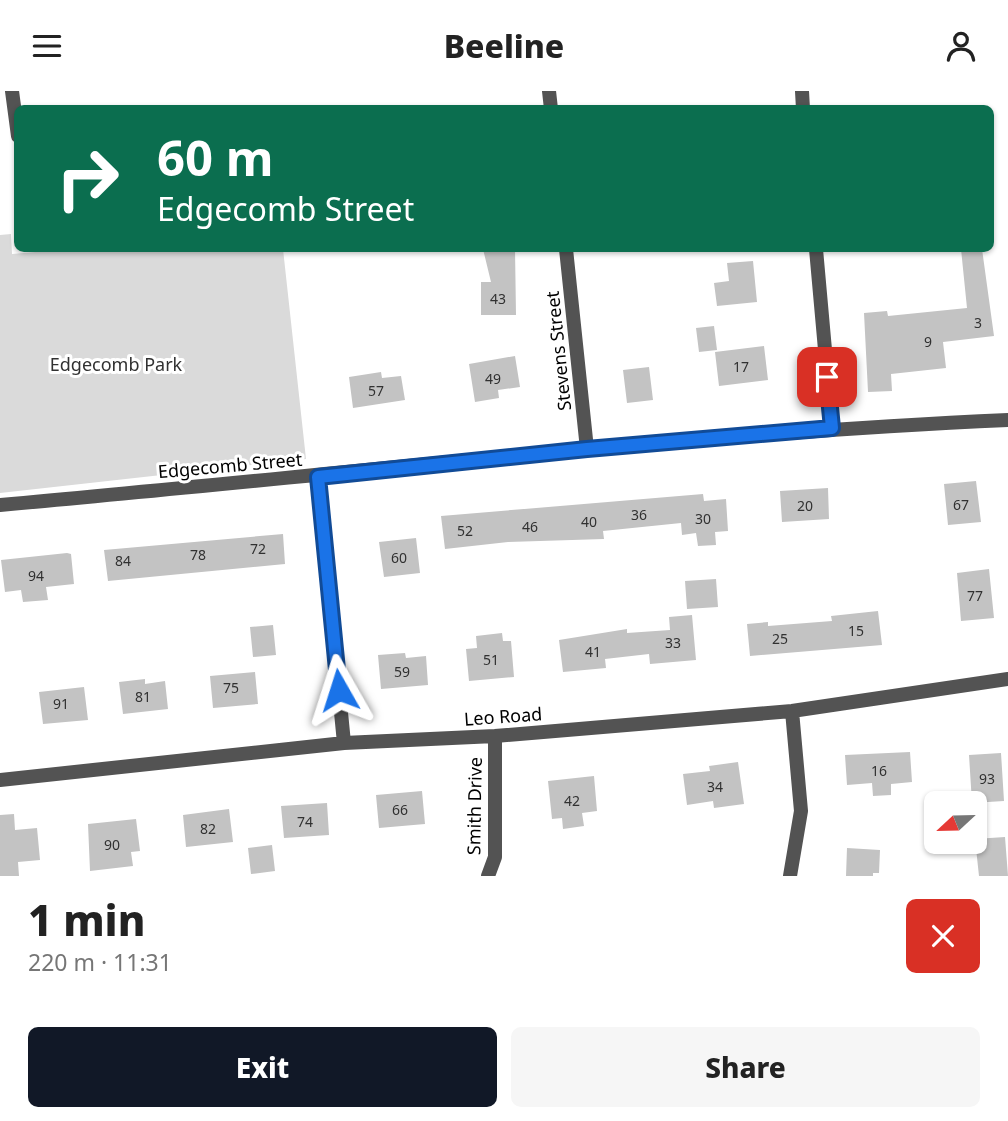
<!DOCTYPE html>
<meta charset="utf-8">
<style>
body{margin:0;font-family:"Noto Sans",sans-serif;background:#f6f6f6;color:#222;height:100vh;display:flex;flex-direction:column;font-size:26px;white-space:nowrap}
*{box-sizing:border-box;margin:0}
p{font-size:23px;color:#767676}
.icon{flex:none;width:38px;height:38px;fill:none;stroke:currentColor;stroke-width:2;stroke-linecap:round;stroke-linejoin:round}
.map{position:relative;height:785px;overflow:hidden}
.sheet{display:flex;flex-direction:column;background:#fff;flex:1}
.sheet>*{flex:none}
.top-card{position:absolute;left:14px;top:14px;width:980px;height:147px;border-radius:10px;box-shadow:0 2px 5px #0004;background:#0b6e4f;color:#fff;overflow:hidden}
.needle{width:46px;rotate:248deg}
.fabs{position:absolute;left:924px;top:700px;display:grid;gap:14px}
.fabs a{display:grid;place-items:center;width:63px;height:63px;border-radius:10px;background:#fff;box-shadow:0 2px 5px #0004;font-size:35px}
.pin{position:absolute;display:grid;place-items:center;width:60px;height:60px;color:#fff;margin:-30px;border-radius:14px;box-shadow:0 4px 10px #0006}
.me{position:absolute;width:77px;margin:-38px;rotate:354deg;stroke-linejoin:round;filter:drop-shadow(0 0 5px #0008)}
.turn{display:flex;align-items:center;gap:24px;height:147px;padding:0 28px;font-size:32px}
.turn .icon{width:91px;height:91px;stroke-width:2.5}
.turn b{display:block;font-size:49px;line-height:60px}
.round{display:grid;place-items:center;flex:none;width:74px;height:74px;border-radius:10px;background:#f6f6f6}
.head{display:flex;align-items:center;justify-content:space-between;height:119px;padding:0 28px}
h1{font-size:42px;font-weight:800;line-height:52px}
.action{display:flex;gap:14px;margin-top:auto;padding:14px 28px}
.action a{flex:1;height:80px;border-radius:10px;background:#111827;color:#fff;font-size:28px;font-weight:800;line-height:80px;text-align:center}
.action a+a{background:#f6f6f6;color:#222}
header{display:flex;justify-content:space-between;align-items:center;height:91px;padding:0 28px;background:#fff;font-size:32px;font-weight:800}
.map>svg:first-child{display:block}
.green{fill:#dadada}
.building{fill:#c3c3c3}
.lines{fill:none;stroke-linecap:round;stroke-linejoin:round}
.minor{stroke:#535353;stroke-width:14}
.route-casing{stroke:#114b97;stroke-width:18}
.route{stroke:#1a73e8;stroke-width:12}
.labels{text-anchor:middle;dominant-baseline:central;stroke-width:6;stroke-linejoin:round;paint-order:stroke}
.number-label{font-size:14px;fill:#313131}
.street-label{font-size:18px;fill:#000;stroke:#fff}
.park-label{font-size:18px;fill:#313131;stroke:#fff}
</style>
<header><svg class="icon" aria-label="menu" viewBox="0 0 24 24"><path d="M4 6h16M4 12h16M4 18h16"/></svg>Beeline<svg class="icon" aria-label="person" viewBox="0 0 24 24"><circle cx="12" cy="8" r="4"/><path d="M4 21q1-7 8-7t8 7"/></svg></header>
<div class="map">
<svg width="1008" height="785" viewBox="0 0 1008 785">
<rect width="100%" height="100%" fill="#fff"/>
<path class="green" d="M11,143L12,163L71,158H283L306,368L0,402V144Z"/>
<path class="building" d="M483,158H515L516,224H481V191H491Z
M961,158H982L994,245L943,251L946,277L891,283L892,300L868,301L864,222L887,220L888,225L967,217Z
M753,170L757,211L717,215L714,192L729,190L727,172Z
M714,235L717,259L699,261L696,237Z
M764,255L768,289L719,295L715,261Z
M515,265L520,296L498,299L499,307L475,311L469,273Z
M649,276L653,309L627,312L623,279Z
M381,281L382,287L401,285L405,309L353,317L349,286Z
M976,390L981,431L948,434L944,393Z
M828,397L829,428L782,431L780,400Z
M703,403L704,410L726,408L728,440L715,441L716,454L698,455L696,442L682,444L681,432L603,440L604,448L508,451L445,458L441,425Z
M283,443L285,473L108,490L104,459Z
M416,447L420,482L384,486L379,451Z
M67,462L71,463L74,493L46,496L48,509L23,511L21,499L5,501L1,469Z
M989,478L994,527L961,530L957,482Z
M716,488L718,516L687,518L685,490Z
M878,520L882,554L750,565L747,533L768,531V535L832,530L831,525Z
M692,524L696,569L650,573L649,563L605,568L606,577L563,581L559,549L627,538V542L670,539L669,526Z
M273,534L276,564L253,566L250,536Z
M502,542L503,550H511L514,586L469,590L466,558L477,557L476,545Z
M405,562L406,567L426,565L428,594L381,598L378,564Z
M255,581L258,613L213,617L210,585Z
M145,588V593L165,590L168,618L123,623L119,591Z
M84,596L88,629L43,633L39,601Z
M910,661L912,691L891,693V704L873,705L872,692L847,694L845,664Z
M1001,662L1004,710L972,712L969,664Z
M738,671L744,713L714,717L713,710L687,714L683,683L710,680L709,675Z
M594,685L597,720L582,722L584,735L563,738L562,727L552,728L548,690Z
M422,700L425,733L379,737L376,704Z
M327,712L329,744L284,747L281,715Z
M229,718L233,751L186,756L183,724Z
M14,723L15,739L37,737L40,769L18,771L19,785H0V724Z
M136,728L140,760L131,761L133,775L90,780L88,733Z
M1005,746L1008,785H979L975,748Z
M272,754L275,780L251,783L248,757Z
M847,757L880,759L879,782H873V785H846Z"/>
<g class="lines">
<path class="minor" d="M12,0L18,45
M549,0L551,18
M802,0L803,18
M566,158L587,358
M816,158L832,337
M318,386L344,652
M0,414C336,384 671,344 1008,329
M0,689L344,652L495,645L792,620L1008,588
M488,785L495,766V645
M790,785L801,720L792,620"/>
</g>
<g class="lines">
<g class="route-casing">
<path id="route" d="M339,599L318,386L587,358L832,337L827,286"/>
</g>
<use href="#route" class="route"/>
</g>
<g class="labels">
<g class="number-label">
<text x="498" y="207">43</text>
<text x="978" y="231">3</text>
<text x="928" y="250">9</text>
<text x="741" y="275">17</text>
<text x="493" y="287">49</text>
<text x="376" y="299">57</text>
<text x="961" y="413">67</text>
<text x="805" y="414">20</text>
<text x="639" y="423">36</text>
<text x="703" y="427">30</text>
<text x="589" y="430">40</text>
<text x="530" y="435">46</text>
<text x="465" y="439">52</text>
<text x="258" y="457">72</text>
<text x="198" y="463">78</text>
<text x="399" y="466">60</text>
<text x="123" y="469">84</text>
<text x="36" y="484">94</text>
<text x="975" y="504">77</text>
<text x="856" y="539">15</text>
<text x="780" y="547">25</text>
<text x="673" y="551">33</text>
<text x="593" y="560">41</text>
<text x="491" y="568">51</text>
<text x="402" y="580">59</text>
<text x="231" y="596">75</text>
<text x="143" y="605">81</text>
<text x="61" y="612">91</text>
<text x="879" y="679">16</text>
<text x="987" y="687">93</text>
<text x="715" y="695">34</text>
<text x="572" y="709">42</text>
<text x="400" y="718">66</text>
<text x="305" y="730">74</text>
<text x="208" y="737">82</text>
<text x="112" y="753">90</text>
</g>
<g class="street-label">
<text transform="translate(558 260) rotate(-96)">Stevens Street</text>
<text transform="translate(230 374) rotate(-5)">Edgecomb Street</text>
<text transform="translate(503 625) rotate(-4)">Leo Road</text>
<text transform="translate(474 715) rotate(-89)">Smith Drive</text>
</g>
<g class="park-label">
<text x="116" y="273">Edgecomb Park</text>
</g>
</g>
</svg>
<div class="fabs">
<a><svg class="needle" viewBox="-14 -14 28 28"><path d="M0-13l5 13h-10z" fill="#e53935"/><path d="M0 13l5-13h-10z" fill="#767676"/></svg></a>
</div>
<div class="pin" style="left:827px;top:286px;background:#d93025"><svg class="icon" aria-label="arrive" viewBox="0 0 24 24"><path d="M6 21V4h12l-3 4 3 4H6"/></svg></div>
<svg class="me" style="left:339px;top:599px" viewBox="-20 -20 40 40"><path d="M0-17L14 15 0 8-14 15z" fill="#1a73e8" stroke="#fff" stroke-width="4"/></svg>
<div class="top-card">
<div class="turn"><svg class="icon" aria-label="right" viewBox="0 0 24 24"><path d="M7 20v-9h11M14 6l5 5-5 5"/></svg><div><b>60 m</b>Edgecomb Street</div></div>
</div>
</div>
<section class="sheet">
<div class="head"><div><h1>1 min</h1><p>220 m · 11:31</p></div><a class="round" style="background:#d93025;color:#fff"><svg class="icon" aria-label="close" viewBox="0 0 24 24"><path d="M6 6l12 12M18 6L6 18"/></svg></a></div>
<div class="action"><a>Exit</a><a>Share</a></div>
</section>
